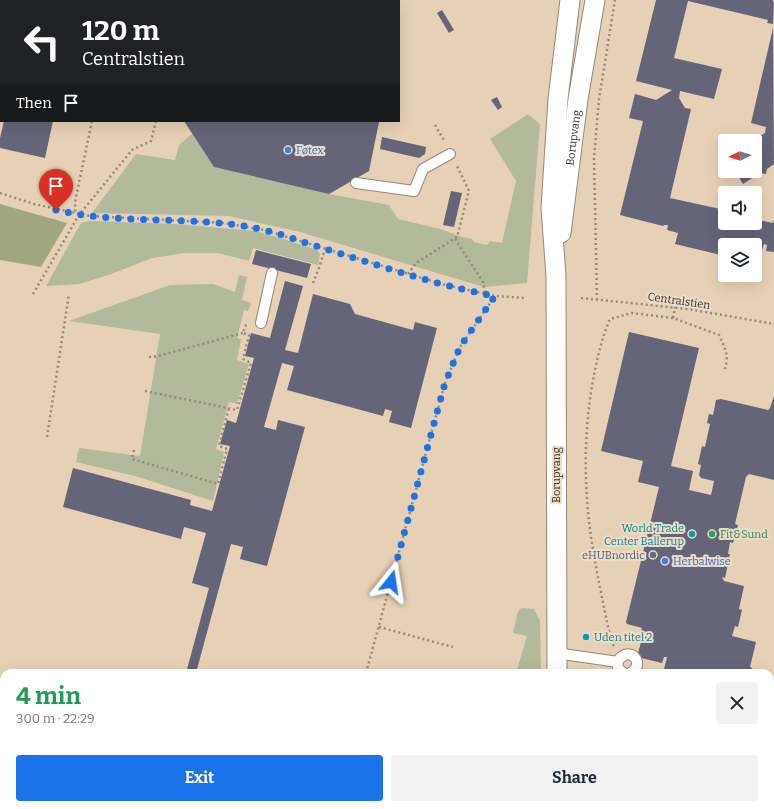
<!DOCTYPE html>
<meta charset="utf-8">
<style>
body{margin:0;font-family:Bitter,serif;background:#f2f2f3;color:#1f2937;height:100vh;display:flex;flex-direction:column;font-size:15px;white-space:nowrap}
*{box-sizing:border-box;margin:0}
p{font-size:13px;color:#747a83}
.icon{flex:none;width:22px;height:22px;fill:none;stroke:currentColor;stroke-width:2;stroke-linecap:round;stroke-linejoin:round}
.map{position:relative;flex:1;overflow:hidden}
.drawer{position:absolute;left:0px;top:669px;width:774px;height:140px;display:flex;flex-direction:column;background:#fff;border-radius:12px 12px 0 0;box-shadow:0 4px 16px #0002}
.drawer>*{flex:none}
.guide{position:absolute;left:0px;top:0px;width:400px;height:122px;box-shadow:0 4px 16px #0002;background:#202124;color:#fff;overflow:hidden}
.needle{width:26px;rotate:265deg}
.tools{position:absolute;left:718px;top:134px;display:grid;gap:8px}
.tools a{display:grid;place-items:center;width:44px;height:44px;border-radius:4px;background:#fff;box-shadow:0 4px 16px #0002;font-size:20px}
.pin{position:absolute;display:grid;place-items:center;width:34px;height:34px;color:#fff;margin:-41px -17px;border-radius:50% 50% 50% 0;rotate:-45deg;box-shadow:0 0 4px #0007}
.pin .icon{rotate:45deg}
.me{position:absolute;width:44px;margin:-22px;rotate:15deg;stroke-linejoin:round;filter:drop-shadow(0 0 3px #0008)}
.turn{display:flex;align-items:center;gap:14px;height:84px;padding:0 16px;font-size:18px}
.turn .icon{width:52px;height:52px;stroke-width:2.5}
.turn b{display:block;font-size:28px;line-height:34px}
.then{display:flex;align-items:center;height:38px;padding:0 16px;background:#0003;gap:8px;font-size:15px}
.round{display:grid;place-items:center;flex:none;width:42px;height:42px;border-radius:4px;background:#f2f2f3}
.headline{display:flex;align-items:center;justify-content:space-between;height:68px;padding:0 16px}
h1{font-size:24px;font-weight:700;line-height:30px;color:#1e9e55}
.cta{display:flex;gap:8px;margin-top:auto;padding:8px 16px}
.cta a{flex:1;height:46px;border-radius:4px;background:#1a73e8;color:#fff;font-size:16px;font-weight:700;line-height:46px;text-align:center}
.cta a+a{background:#f2f2f3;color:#1f2937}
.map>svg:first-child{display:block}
.built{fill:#e7d1b6;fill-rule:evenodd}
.green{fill:#b3b99b}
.forest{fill:#a0a77f}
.building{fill:#666479}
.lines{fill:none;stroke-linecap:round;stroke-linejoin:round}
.service-casing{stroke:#978775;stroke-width:12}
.minor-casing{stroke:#978775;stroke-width:21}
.path{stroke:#94887a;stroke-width:2.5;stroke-dasharray:2 3;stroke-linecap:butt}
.service{stroke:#fff;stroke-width:10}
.minor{stroke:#fff;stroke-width:19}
.route{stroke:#1a73e8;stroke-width:7;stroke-dasharray:0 12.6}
.shop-dot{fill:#3f7fe0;stroke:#eddcc8;stroke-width:1.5}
.culture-dot{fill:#0f9aa8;stroke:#eddcc8;stroke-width:1.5}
.leisure-dot{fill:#2e9e5b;stroke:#eddcc8;stroke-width:1.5}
.service-dot{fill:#5c6f8a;stroke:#eddcc8;stroke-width:1.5}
.labels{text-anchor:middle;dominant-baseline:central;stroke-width:4;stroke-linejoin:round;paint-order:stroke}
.street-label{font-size:11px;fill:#3a332b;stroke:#eddcc8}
.shop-label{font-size:11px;fill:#366cbe;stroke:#eddcc8;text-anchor:start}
.culture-label{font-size:11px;fill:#0d838f;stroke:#eddcc8;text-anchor:end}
.leisure-label{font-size:11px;fill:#27864d;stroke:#eddcc8;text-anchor:start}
.service-label{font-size:11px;fill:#4e5e75;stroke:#eddcc8;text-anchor:end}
</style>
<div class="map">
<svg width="774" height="809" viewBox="0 0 774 809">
<rect width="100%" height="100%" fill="#eddcc8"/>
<path class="built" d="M0,0H774V809H0ZM1,1H399V121H1ZM725,141H755V171H725ZM725,193H755V223H725ZM725,245H755V275H725ZM4,673H770V805H4Z"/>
<path class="green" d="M528,114L540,124L527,283L484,287L300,232L229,216L92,213L136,154L175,160L179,145L192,134L215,167L329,194L389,205L398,219L440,229L462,237L472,239L474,242L487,245L490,241L502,243L516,181L490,139Z
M89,221L175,224L255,231L277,237L317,250L320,254L318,265L253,248L249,261L218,253H185L152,258L114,273L80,284L46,286L81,223Z
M239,275L247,277L242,300L251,303L248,311L244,310L237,338L241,339L237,360L249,364L237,404L229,402L216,449L224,452L213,501L135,476L76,462L79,448L140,456L160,334L69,321L170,285L213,284L235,292Z
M522,608L534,609L540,621L541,673H516L527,636L513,633L518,611Z
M480,805H543L544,809H479Z"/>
<path class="forest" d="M0,204L67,223L41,267L0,260Z"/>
<path class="building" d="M656,0H773V2H774L773,24L767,23L768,20L688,1L674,58L722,69L714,99L680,91L679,98L685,108L691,109L670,198L725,210V223H755V218H758V220L773,223L774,220V252L766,251L767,245L764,244L761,253L755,251V245H725V256L675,244L678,233L667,230L668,225H664L663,226L620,215L643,121L629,118L635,94L656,100L672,90L636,81Z
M442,10L454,30L449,33L437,13Z
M773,28L774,164L767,169L766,174L760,173L743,184L735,171H755V141H752L765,133L766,127L751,123Z
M497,97L502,107L498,110L491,100Z
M4,121H53L45,158L0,148V138Z
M184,121H378L379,122L369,171L329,194L214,167Z
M382,137L426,147L425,154L419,158L380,149Z
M451,191L462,193L454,227L443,225Z
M256,250L311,264L307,278L252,264Z
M285,281L303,286L285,350L298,353L313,294L350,304L355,314L413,330L415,322L437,328L411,428L389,422L392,411L385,409L383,416L287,390L294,366L282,363L264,427L276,430L278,420L305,427L267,566L240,559L243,547L231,544L196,673H186L209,588L192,583L206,533L184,527L181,539L63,507L73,468L191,500L190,505L212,511L230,446L220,444L227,420L236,423L254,358L245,356L251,333L270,338Z
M629,332L699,348L671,466L693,471L689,490L711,495L714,481L701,478L699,475L701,465L698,464L702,446L705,447L710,424L707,423L709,414L713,415L716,400L721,399L768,410L770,408L774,396V480L749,474L746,477L735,524L738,525L733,543L730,542L728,554H730L725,578L722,577L724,581L744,586L739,609L742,610L738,627L735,626L732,636L756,642L750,667L752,668L751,673H663L667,657H664L662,663L637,657L644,631H641L642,628L627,624L626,622L659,487L638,482L643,461L601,451Z
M770,794L774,795V809H703L704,805H770Z
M68,805H284L283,809H67Z"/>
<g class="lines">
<g class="service-casing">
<path id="service" d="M356,183L414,191L423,169L450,154
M261,323L272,273
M556,653L618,662
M624,673C605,662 633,644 637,662C638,668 634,671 631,673
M624,805V809
M670,809L671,805"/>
</g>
<g class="minor-casing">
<g id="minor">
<path id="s1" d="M561,233L578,99L595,0"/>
<path d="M557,673L556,276L551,208L558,99L570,0"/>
<path d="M558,805V809"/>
</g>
</g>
<path class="path" d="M201,0L205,1
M119,1V0
M185,1V0
M222,1L227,0
M435,125L445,142
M0,193L34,204L90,216L224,223L264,230L442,284L495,296L525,298
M79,215L75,210V202L92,121
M455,239L483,282L485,294
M408,274L416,263L457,237L469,191L456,164
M313,283L319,268L325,249
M33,294L79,215L132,150L151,141L156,121
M581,298L688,309L774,324
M597,300L594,158L599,99L615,0
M673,318L675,307
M149,357L158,356L243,333
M145,391L237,410L251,363L243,359L249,335L243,333L247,322
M47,437L69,294
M134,450L132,459L218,484L227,449L219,446L229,408
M379,627L453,647
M614,646L611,642C605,611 598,580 593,550C584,496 583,440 592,386C596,363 601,340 610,319L632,313L673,318L719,335C725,349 730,356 724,371
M366,673L445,383L460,347L495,296
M579,805V809
M648,805V809
M330,809V805"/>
<use href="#service" class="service"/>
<use href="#minor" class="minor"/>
</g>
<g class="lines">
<path class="route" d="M56,210C124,226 196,214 264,230C282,234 299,241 316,246C375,264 434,285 495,296L460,347L445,383L391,582"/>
</g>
<g class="shop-dot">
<circle cx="288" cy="150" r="4"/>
<circle cx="665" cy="561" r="4"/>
</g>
<g class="culture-dot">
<circle cx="692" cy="534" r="4"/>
<circle cx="586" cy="637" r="4"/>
</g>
<circle class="leisure-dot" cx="712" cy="534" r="4"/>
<circle class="service-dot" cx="653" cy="555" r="4"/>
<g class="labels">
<g class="street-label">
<text stroke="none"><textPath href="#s1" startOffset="96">Borupvang</textPath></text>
<text transform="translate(679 301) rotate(8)">Centralstien</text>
<text transform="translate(556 475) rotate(-90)">Borupvang</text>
</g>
<g class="shop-label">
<text x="296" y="150">Føtex</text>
<text x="673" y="561">Herbalwise</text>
</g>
<g class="culture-label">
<text x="684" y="528">World Trade<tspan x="684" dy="13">Center Ballerup</tspan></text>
<text x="594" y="637" text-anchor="start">Uden titel 2</text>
</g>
<g class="leisure-label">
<text x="720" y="534">Fit&amp;Sund</text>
</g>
<g class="service-label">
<text x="645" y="555">eHUBnordic</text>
</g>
</g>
</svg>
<div class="tools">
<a><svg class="needle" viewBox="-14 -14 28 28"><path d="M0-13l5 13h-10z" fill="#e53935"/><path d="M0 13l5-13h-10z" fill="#747a83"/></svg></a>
<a><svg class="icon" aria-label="sound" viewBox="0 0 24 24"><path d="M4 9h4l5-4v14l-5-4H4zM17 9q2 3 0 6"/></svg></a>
<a><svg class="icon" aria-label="layers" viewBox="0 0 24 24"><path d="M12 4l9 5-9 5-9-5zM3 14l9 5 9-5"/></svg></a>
</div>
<div class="pin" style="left:56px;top:210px;background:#d93025"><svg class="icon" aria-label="arrive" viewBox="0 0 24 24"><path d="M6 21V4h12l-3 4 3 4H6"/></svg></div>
<svg class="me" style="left:391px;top:582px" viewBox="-20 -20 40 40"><path d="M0-17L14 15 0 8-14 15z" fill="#1a73e8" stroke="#fff" stroke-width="4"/></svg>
<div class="guide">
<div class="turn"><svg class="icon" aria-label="left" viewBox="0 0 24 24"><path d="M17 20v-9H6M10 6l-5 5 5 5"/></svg><div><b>120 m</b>Centralstien</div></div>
<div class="then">Then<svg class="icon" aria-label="arrive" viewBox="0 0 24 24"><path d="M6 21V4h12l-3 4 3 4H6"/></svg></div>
</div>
<section class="drawer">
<div class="headline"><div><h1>4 min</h1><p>300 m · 22:29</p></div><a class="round"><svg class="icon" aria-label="close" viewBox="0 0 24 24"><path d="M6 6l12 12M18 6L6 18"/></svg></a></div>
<div class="cta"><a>Exit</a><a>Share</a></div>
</section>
</div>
